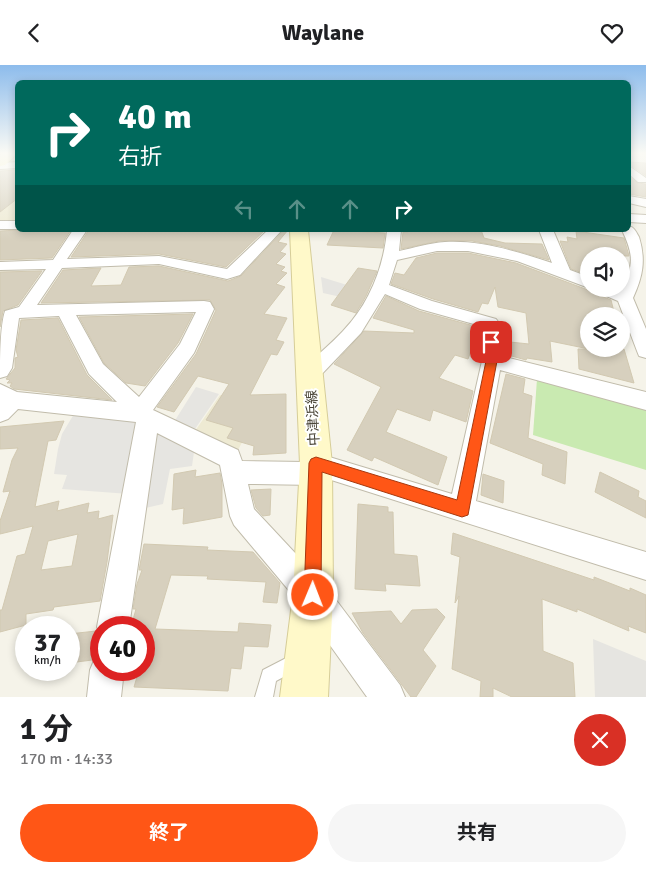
<!DOCTYPE html>
<html lang="ja">
<meta charset="utf-8">
<style>
body{margin:0;font-family:Signika,"Noto Sans JP",sans-serif;background:#f6f6f6;color:#202124;height:100vh;display:flex;flex-direction:column;font-size:19px;white-space:nowrap}
*{box-sizing:border-box;margin:0}
p{font-size:16px;color:#757577}
.icon{flex:none;width:28px;height:28px;fill:none;stroke:currentColor;stroke-width:2;stroke-linecap:round;stroke-linejoin:round}
.map{position:relative;height:632px;overflow:hidden}
.sheet{display:flex;flex-direction:column;background:#fff;flex:1}
.sheet>*{flex:none}
.guide{position:absolute;left:15px;top:15px;width:616px;height:152px;border-radius:8px;box-shadow:0 2px 8px #0003;background:#00695c;color:#fff;overflow:hidden}
.controls{position:absolute;left:580px;top:182px;display:grid;gap:10px}
.controls a{display:grid;place-items:center;width:50px;height:50px;border-radius:50%;background:#fff;box-shadow:0 2px 8px #0003;font-size:25px}
.speed{position:absolute;left:15px;top:551px;display:flex;gap:10px;font-size:25px;font-weight:700;text-align:center}
.speed>*{display:grid;place-content:center;width:65px;height:65px;border-radius:50%;background:#fff;box-shadow:0 2px 8px #0003;line-height:1}
.speed small{font-size:12px;font-weight:400}
.speed .limit{border:8px solid #d22;background:#fff;color:#111}
.pin{position:absolute;display:grid;place-items:center;width:42px;height:42px;color:#fff;margin:-21px;border-radius:10px;box-shadow:0 2px 8px #0006}
.me{position:absolute;width:55px;margin:-28px;rotate:1deg;stroke-linejoin:round;filter:drop-shadow(0 0 4px #0008)}
.turn{display:flex;align-items:center;gap:18px;height:105px;padding:0 20px;font-size:22px}
.turn .icon{width:65px;height:65px;stroke-width:2.5}
.turn b{display:block;font-size:35px;line-height:42px}
.lanes{display:flex;align-items:center;height:48px;padding:0 20px;background:#0003;justify-content:center;gap:25px;direction:ltr}
.lanes .off{opacity:.35}
.round{display:grid;place-items:center;flex:none;width:52px;height:52px;border-radius:26px;background:#f6f6f6}
.summary{display:flex;align-items:center;justify-content:space-between;height:85px;padding:0 20px}
h1{font-size:30px;font-weight:700;line-height:38px}
.cta{display:flex;gap:10px;margin-top:auto;padding:10px 20px}
.cta a{flex:1;height:58px;border-radius:30px;background:#ff5616;color:#fff;font-size:20px;font-weight:700;line-height:58px;text-align:center}
.cta a+a{background:#f6f6f6;color:#202124}
header{display:flex;justify-content:space-between;align-items:center;height:65px;padding:0 20px;background:#fff;font-size:22px;font-weight:700}
.map>svg:first-child{display:block}
.education{fill:#eeead3}
.green{fill:#c9eab1}
.parking{fill:#e6e5e1}
.building{fill:#d7d0be;stroke:#d2c9b1;fill-rule:evenodd}
.lines{fill:none;stroke-linecap:round;stroke-linejoin:round}
.lane-casing{stroke:#c1bcab;stroke-width:2}
.street-casing{stroke:#c1bcab;stroke-width:2}
.secondary-casing{stroke:#d6cd98;stroke-width:2}
.lane{fill:#fff;fill-rule:evenodd}
.street{fill:#fff;fill-rule:evenodd}
.secondary{fill:#fff9c9;fill-rule:evenodd}
.route{fill:#ff5616;stroke:#a6380e}
.labels{text-anchor:middle;dominant-baseline:central;stroke-width:4;stroke-linejoin:round;paint-order:stroke}
.street-label{font-size:14px;fill:#494437;stroke:#fff}
</style>
<header><svg class="icon" aria-label="back" viewBox="0 0 24 24"><path d="M15 5l-7 7 7 7"/></svg>Waylane<svg class="icon" aria-label="heart" viewBox="0 0 24 24"><path d="M12 20l-8-8c-3-5 5-10 8-4 3-6 11-1 8 4z"/></svg></header>
<div class="map">
<svg width="646" height="632" viewBox="0 0 646 632">
<rect width="100%" height="100%" fill="#f5f3e9"/>
<path class="education" d="M17,104V157H0V107Z
M220,330L261,341L237,387L195,366Z"/>
<path class="green" d="M537,314L646,343V405L533,370Z"/>
<path class="parking" d="M321,212L347,220L341,232L323,228Z
M196,322L219,329L195,364L174,357Z
M74,349L138,354L129,429L62,424L67,410L54,409L58,384L62,369Z
M157,364L195,380L192,401L170,404L163,439L141,444Z
M593,574L646,596V632H595Z"/>
<path class="building" d="M629,97L646,98V111L629,99Z
M18,105V133L0,147V106Z
M629,111L637,118L646,119V132L629,129Z
M19,165H71L52,193L0,195V166Z
M89,165H265L226,202L159,189L71,192Z
M284,165H288L278,177L287,179L280,187L286,189L276,199L285,202L281,206L287,208L276,219L285,222L264,249L287,253L276,275L284,277L277,290L271,289L250,330L286,329V388L253,390L254,381L227,373L233,363L206,355L229,319L198,311L174,347L157,342L196,289L216,245L210,235L41,238L63,205L101,203L91,221L121,220L129,202L159,201L228,216L241,211Z
M334,165L385,168L383,183L327,180Z
M408,165H481L484,173L505,178L542,179L549,195L500,181L472,176H439L401,184L403,167H408Z
M576,166L624,173L629,191H589V210L571,204L560,176L568,177L567,172L577,174Z
M437,188H468L516,198L588,225L593,224L596,229L611,235L615,251L589,247V284H624L634,318L579,304L578,284H589L550,276L552,297L527,293L526,295L508,290L510,277L529,279L526,248L498,242L495,222L488,239L482,238L478,247L433,234L391,219L395,208L404,210L416,193Z
M358,203L377,206L366,231L356,248L331,240Z
M42,206L18,240L3,246L0,262V207Z
M386,231L419,246L474,261L472,271L476,272L468,294L455,290L439,313L473,326L466,357L433,345L430,356L397,344L386,367L447,392L438,420L374,392L372,396L347,385L381,322L334,299L364,266L414,268V265L373,253Z
M193,249L178,278L145,321L126,318L104,298L79,252Z
M58,253L87,310L112,335L14,324L10,321L12,318H7L10,315L6,314L15,303V293L18,292L16,285L21,255Z
M506,309L525,314L523,328L532,331L528,373L567,387L565,419L542,410L543,399L490,378Z
M64,356L56,375L48,376L35,442L59,436L57,446L89,438L87,448L99,446L98,454L113,450L107,497L100,536L54,542L53,545L26,549V560L0,567V545H2L17,491L25,489L33,461L0,469V456L10,426L3,427L12,395L18,383L0,384V362ZM78,469L72,501L41,505L48,476Z
M196,405L195,412L220,408L222,419V452L183,459L184,443L172,445L174,409Z
M600,407L639,426L638,432L646,436V453L595,427Z
M483,409L504,416L503,438L481,430Z
M271,424L270,450L263,451L256,443L251,425Z
M358,439L388,442V447H393L394,489L417,491L420,521L385,519L386,526L355,524Z
M453,468L594,515V512L630,526V523L646,530V568L628,561L629,566L577,544V547L542,534L543,586L573,598L575,632H512L493,623V632H480L481,616L452,604L459,531L455,538L460,492L451,489Z
M144,479L208,482L207,485L253,487L280,518L277,538L263,537L266,517L207,514L208,511L171,510L155,564L238,567L239,558L271,560L268,582L244,581L241,604L231,603L228,626L134,622L139,605H144V562H131L136,544H133L137,519L142,505H139Z
M437,544L445,552L423,585L436,601L416,632H411L363,568L352,548L391,546L401,559L412,545Z
M96,566L92,580L96,581L92,595L69,598V569Z"/>
<g class="lines">
<g class="lane-casing">
<path id="lane" d="M294,589L300,591L302,597L300,603L276,616L273,632H255L263,605Z"/>
</g>
<g class="street-casing">
<path id="street" d="M18,97V103L0,104V98Z
M629,101L646,113V117H638L629,109Z
M629,131L646,134V142L629,138Z
M629,149L646,150V158L629,157Z
M0,156H18V164H0Z
M629,161C635,163 636,167 639,172C646,195 643,211 633,233L646,264V293L639,291L637,286L618,236L597,227L595,224L621,225C634,200 634,191 622,165H629Z
M73,165H87L67,194L159,191L227,204L268,165H282L240,210L227,214L159,199L62,203L37,240L204,236L210,237L214,244L194,288L153,345L238,385L242,396L305,397L308,391L316,388L452,429L482,296L481,261L420,244L385,229L361,268L318,313L311,315L304,313L301,308L304,303C317,290 331,279 343,266C369,239 384,202 387,165H401L399,186C414,183 429,178 445,177C481,175 519,187 552,198L539,165H553L570,205L589,212V223L517,196L468,186H437L397,195L389,220L432,236L496,254L499,258L501,291L646,327V345L500,305L476,436L646,487V515L325,413L324,417L315,420L248,419L254,444L324,519L400,620L405,632H367L302,541L234,460L230,451L220,400L157,368L129,562H101V571L97,562L136,357L18,344L8,354L0,357V319L17,327L117,337L89,309L59,251L19,253L12,303L7,311L0,313C0,295 0,261 5,246L19,242L46,204L0,205V197L53,195ZM196,247L180,279L139,332L103,299L76,250Z
M101,591V605H124L121,632H87L90,605L95,593Z"/>
</g>
<g class="secondary-casing">
<path id="secondary" d="M3,88H18L5,100L0,101V90Z
M290,165H308L332,399L333,530L328,632H280L293,530L300,399Z"/>
</g>
<use href="#lane" class="lane"/>
<use href="#street" class="street"/>
<use href="#secondary" class="secondary"/>
</g>
<linearGradient id="sky" x2="0" y2="1"><stop stop-color="#8dbcec"/><stop offset="0.5" stop-color="#fafaf5"/><stop offset="1" stop-color="#fafaf5" stop-opacity="0"/></linearGradient>
<rect width="646" height="176" fill="url(#sky)"/>
<path class="route" d="M491,273L496,277L497,296L468,450L462,452L322,407L321,530L319,536L313,539L307,536L304,530L309,398L311,394L316,392L457,435L486,296V277Z"/>
<g class="labels">
<g class="street-label">
<text transform="translate(313 353) rotate(-93)">中津浜線</text>
</g>
</g>
</svg>
<div class="controls">
<a><svg class="icon" aria-label="sound" viewBox="0 0 24 24"><path d="M4 9h4l5-4v14l-5-4H4zM17 9q2 3 0 6"/></svg></a>
<a><svg class="icon" aria-label="layers" viewBox="0 0 24 24"><path d="M12 4l9 5-9 5-9-5zM3 14l9 5 9-5"/></svg></a>
</div>
<div class="speed"><div>37<small>km/h</small></div><div class="limit">40</div></div>
<div class="pin" style="left:491px;top:277px;background:#d93025"><svg class="icon" aria-label="arrive" viewBox="0 0 24 24"><path d="M6 21V4h12l-3 4 3 4H6"/></svg></div>
<svg class="me" style="left:313px;top:530px" viewBox="-20 -20 40 40"><circle r="17" fill="#ff5616" stroke="#fff" stroke-width="3"/><path d="M0-11L8 9 0 5-8 9z" fill="#fff"/></svg>
<div class="guide">
<div class="turn"><svg class="icon" aria-label="right" viewBox="0 0 24 24"><path d="M7 20v-9h11M14 6l5 5-5 5"/></svg><div><b>40 m</b>右折</div></div>
<div class="lanes"><svg class="icon off" aria-label="left" viewBox="0 0 24 24"><path d="M17 20v-9H6M10 6l-5 5 5 5"/></svg><svg class="icon off" aria-label="ahead" viewBox="0 0 24 24"><path d="M12 20V5M6 11l6-6 6 6"/></svg><svg class="icon off" aria-label="ahead" viewBox="0 0 24 24"><path d="M12 20V5M6 11l6-6 6 6"/></svg><svg class="icon" aria-label="right" viewBox="0 0 24 24"><path d="M7 20v-9h11M14 6l5 5-5 5"/></svg></div>
</div>
</div>
<section class="sheet">
<div class="summary"><div><h1>1 分</h1><p>170 m · 14:33</p></div><a class="round" style="background:#d93025;color:#fff"><svg class="icon" aria-label="close" viewBox="0 0 24 24"><path d="M6 6l12 12M18 6L6 18"/></svg></a></div>
<div class="cta"><a>終了</a><a>共有</a></div>
</section>
